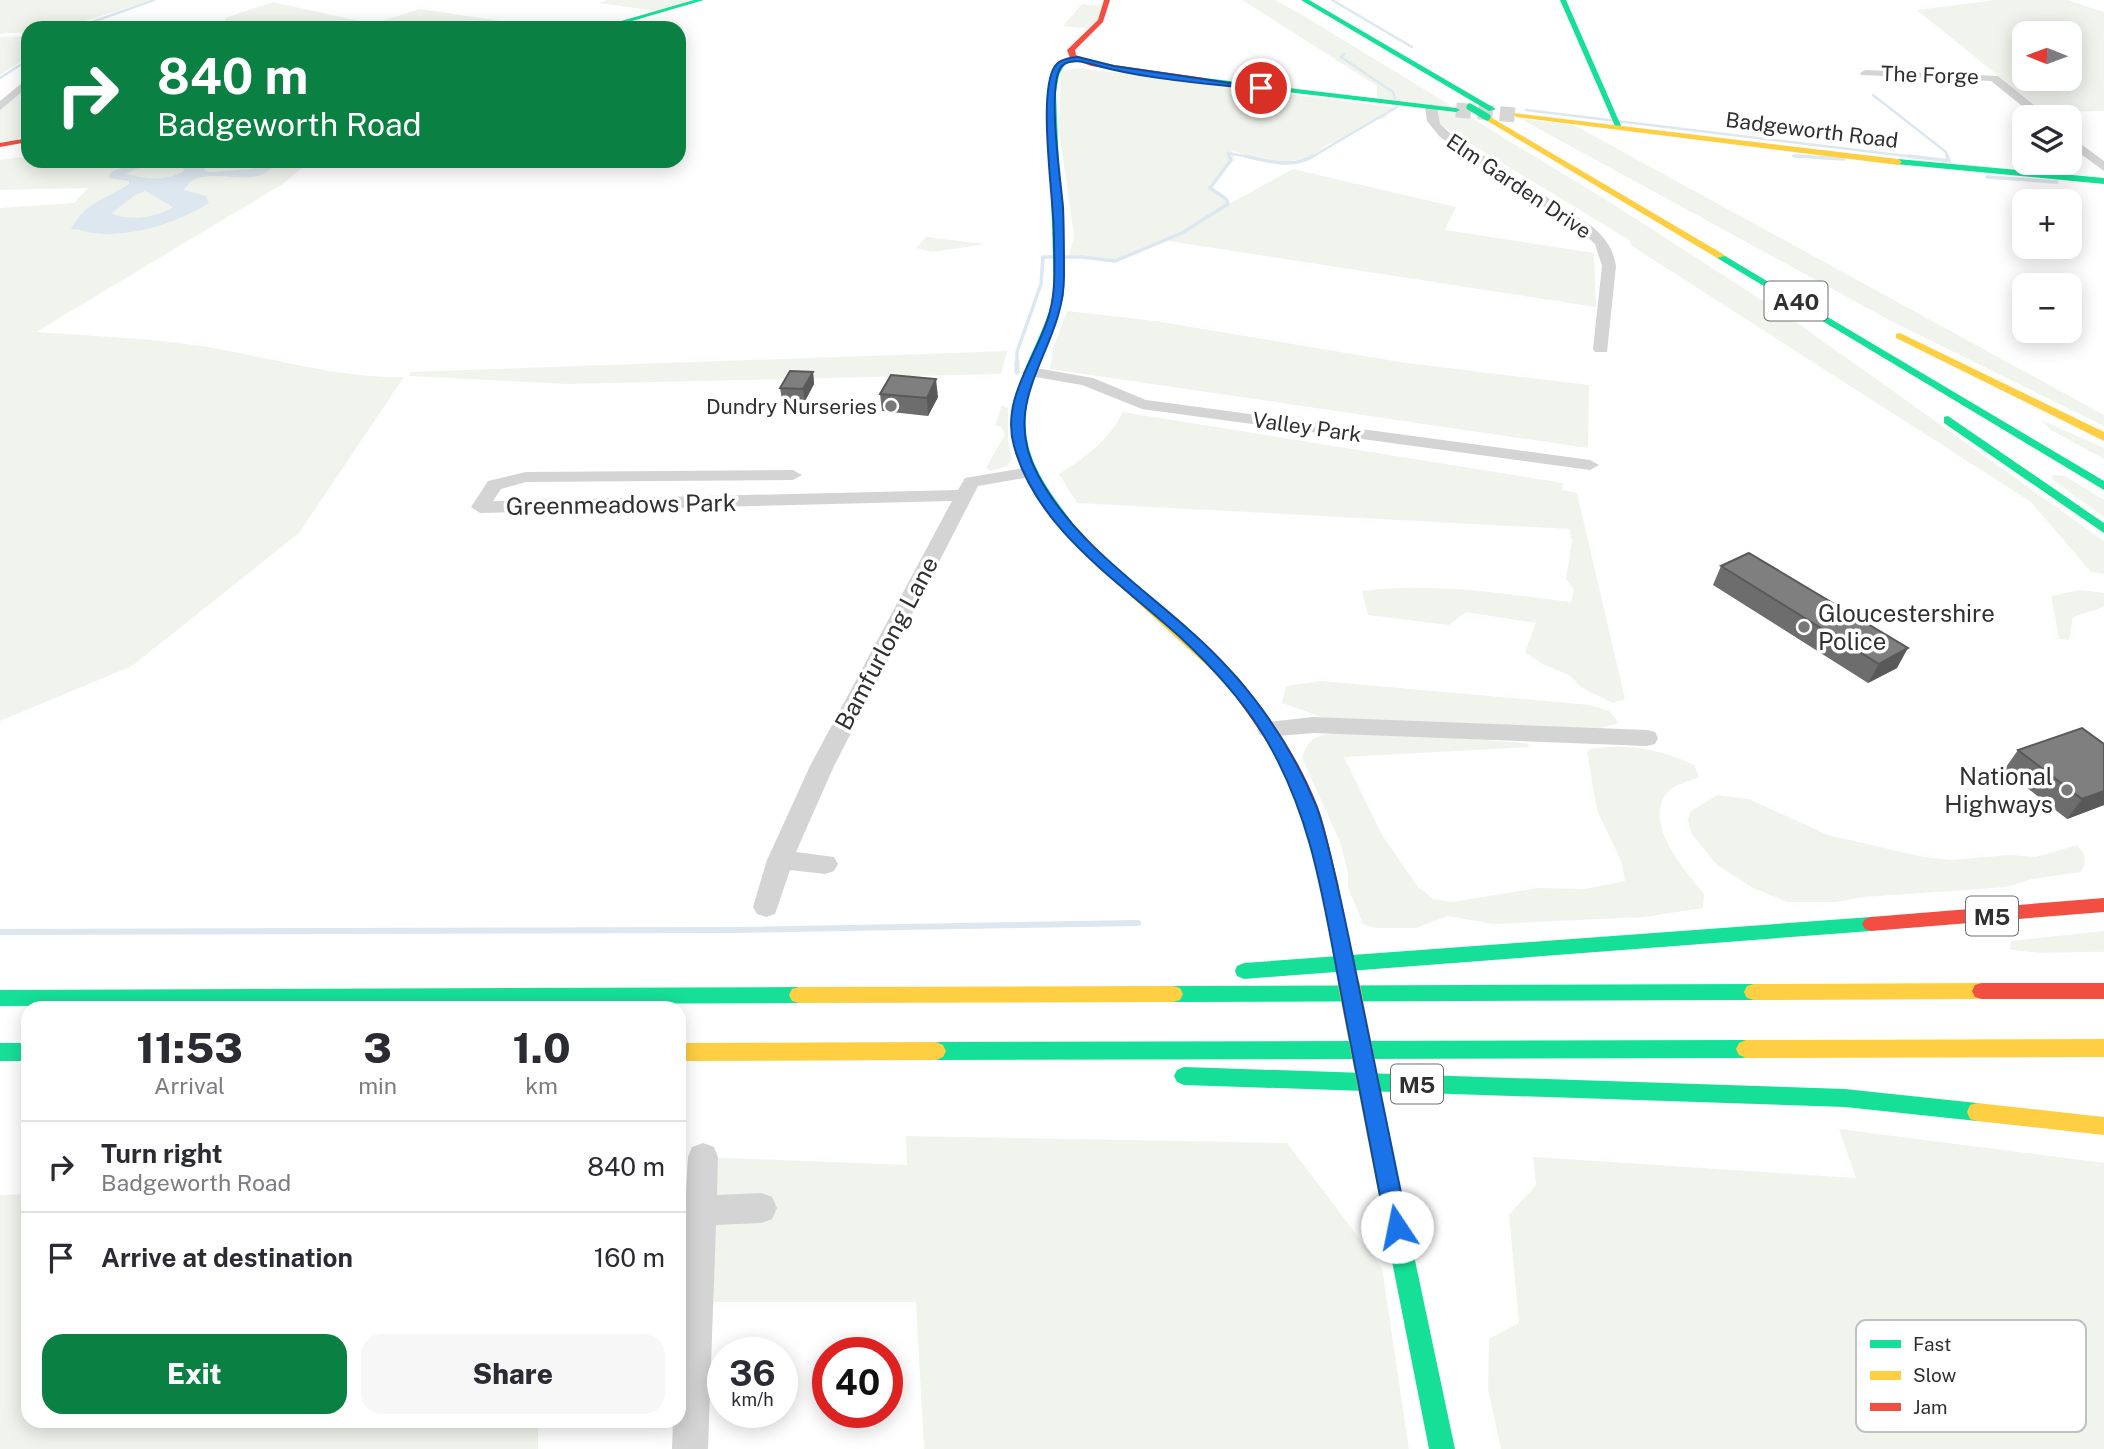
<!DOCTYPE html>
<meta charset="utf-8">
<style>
body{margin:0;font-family:"Public Sans",sans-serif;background:#f7f7f7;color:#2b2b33;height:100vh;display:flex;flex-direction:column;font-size:26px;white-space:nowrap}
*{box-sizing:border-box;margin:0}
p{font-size:23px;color:#7c7c81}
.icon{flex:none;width:38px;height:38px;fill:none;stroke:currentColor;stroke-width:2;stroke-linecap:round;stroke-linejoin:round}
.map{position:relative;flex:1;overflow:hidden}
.details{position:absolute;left:21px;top:1001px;width:665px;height:427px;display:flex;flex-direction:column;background:#fff;border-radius:21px;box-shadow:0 4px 18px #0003}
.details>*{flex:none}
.banner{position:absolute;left:21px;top:21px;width:665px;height:147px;border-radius:21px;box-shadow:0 4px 18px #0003;background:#0b8043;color:#fff;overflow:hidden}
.needle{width:46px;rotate:271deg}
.buttons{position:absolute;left:2012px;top:21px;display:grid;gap:14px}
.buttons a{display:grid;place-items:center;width:70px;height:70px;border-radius:14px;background:#fff;box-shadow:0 4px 18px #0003;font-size:35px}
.speed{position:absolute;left:707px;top:1337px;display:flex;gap:14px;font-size:35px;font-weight:700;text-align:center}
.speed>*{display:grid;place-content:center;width:91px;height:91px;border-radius:50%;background:#fff;box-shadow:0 4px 18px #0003;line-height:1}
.speed small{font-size:18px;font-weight:400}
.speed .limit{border:10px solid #d22;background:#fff;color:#111}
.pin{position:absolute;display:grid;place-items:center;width:60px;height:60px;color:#fff;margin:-30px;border:4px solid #fff;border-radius:50%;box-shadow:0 2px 7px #0007}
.me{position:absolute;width:77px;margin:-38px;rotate:349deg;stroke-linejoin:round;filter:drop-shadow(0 0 5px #0008)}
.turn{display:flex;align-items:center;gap:24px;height:147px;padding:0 21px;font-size:32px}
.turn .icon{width:91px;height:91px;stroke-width:2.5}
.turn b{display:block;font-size:49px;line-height:60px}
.eta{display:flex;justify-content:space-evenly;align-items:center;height:119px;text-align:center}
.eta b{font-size:42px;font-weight:800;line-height:49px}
.primary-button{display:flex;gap:14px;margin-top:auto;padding:14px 21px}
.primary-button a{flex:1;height:80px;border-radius:21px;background:#0b8043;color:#fff;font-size:28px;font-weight:800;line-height:80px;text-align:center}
.primary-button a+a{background:#f7f7f7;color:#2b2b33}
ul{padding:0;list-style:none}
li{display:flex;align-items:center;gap:21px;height:91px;padding:0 21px;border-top:2px solid #e1e1e2}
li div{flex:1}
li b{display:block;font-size:26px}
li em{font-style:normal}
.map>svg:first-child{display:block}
.green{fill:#f1f4ed;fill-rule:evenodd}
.water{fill:#dde7ef;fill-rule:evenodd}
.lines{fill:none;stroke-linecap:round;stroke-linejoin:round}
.stream-far3{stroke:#dde7ef;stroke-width:2.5}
.stream-far2{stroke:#dde7ef;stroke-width:3.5}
.stream-far1{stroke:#dde7ef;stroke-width:5}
.stream{stroke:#dde7ef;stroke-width:6}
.secondary-tunnel{stroke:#d6d6d6;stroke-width:15;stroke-dasharray:15 7;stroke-linecap:butt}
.street{fill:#d4d4d4;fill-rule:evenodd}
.fast{fill:#16e098;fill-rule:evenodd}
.slow{fill:#ffcf43;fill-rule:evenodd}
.jam{fill:#f24e42;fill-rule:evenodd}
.fast-bridge{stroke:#16e098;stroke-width:7}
.slow-bridge-far1{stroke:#ffcf43;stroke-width:17}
.slow-bridge{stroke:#ffcf43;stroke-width:22}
.wall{fill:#6d6d6d}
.shaded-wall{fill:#595959}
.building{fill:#7f7f7f;stroke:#595959;stroke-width:2}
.route{fill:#1a73e8;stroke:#114b97;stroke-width:2}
.poi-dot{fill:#787878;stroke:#fff;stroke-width:2.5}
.labels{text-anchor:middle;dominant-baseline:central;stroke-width:7;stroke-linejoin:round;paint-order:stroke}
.far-street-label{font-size:21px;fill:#303030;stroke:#fff}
.far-poi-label{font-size:21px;fill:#303030;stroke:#fff;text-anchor:end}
.shield{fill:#fff;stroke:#6e6e6e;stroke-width:2}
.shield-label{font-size:23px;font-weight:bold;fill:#303030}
.street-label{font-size:24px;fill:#303030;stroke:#fff}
.poi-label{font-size:24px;fill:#303030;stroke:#fff;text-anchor:start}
.key{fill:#fff;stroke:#c1c1c1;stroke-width:2}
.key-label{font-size:19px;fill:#303030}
</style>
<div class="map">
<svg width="2104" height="1449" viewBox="0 0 2104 1449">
<rect width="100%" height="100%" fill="#fff"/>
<path class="green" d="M0,0H151L63,28H28V32L0,34Z
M608,0H691L664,12L599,3Z
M1242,0H1275L1299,13L1616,206L1796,322L2104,541V574L2091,572L2031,502L1632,246L1629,240L1430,119V107L1377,101V86Z
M1995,0H2067L2104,12V111L2043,112L1917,10ZM2025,33H2070V79H2025Z
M273,2L373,24L420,9L550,28H223L227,26L225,18Z
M1082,4L1106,6L1093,29L1063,26Z
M28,36V57L0,75V37Z
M1078,68L1393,107L1385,118L1376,120L1340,141L1328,144L1307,159L1283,162L1231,151L1235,159L1210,184L1209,189L1229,204L1293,169L1456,207L1445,230L1594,253L1596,307L1162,240L1116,262L1069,256L1074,236L1059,130L1061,72Z
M28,81V131L13,143L0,145V107Z
M1521,119L1574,125L2104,415V426L1891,321Z
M28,156V161H311L281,185L36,332C93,336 151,338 208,347C273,358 337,378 404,377L299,533L132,666L0,721V208L74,203L88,188L0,190V160Z
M926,237L985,244L933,252L916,248Z
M1067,311L1155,321L1406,363L1589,385L1588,448L1050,369L1053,349Z
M1007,351L1001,374L567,384L409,376L411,372Z
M1002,405L1008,408V442L1012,459L1007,466L991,471L986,468L1005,434L1001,427L995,425Z
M1123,412L1563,483L1562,490L1577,493L1625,699L1613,703L1582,688L1569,675L1542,664L1525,652L1536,623L1466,612L1449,625L1368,615L1362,591C1432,582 1501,593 1571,602L1574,590L1566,579L1572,541L1569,529L1077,503L1059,474C1086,457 1109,440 1123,412Z
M2041,420L2104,448V459L2051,430Z
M2052,475L2065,476L2104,500V517L2053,480Z
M2080,590L2104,593V607L2073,617L2069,640L2059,639L2051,596Z
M1321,681L1590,705L1609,711L1619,723L1583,733L1325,718L1282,703L1286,686Z
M1338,733L1415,735L1527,743L1530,747L1344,757L1382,835L1418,887L1433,899L1452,902L1538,888L1585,889L1625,881L1621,861L1597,810L1587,752L1590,749C1627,743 1660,749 1694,765L1699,777C1691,781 1676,784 1670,790C1639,820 1685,870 1704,894L1703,908L1644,917L1494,924L1448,916L1416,928H1375L1363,924L1348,887V873L1340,842L1302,758C1309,737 1317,735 1338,733Z
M1717,795L1749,799L1828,835L1924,857L1951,860L2010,855L2036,857L2077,845C2086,854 2087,861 2081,872L2032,879L2007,887L1864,897L1836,902H1787L1753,888L1717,865L1691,833L1688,820L1690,812Z
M2104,931V952C2073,951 2040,956 2010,949L2011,941Z
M1839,1129L2104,1163V1449H1501L1488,1389L1489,1339L1519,1323L1509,1215L1536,1185L1533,1157L1856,1178Z
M906,1136L1287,1143L1382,1268L1409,1449H924L916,1302H697L703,1157L907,1165Z
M28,1194V1421H538V1449H0V1195Z"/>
<path class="water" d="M149,161H223L204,167L205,171L211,172L253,169L255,164L248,161L276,163C255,192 219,166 191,181L184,190L206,196L209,203C177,223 131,238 93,233C85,232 79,229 71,229C84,203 108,198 129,184V181L108,178L111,172L125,166ZM170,162H181L180,166L185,170C167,182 146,179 126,174L136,169ZM145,191L173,207C160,217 125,222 112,213L135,195Z"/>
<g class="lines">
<path class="stream-far3" d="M1332,0L1412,47
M75,28L154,0
M1344,54L1341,57L1393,92L1395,99
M0,78L28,60
M1873,95L1946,152L1948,158
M1526,110L1923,158
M1793,156L1825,158
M1230,158L1228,153L1254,158
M1310,158L1397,107"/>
<path class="stream-far2" d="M1245,156C1268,161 1291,169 1313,156
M1795,156L1844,159
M1909,156L1949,161L1947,156
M1987,177L2057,182
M1017,364V352L1041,284L1043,257H1082L1115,261L1182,233L1228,204L1226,199L1210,188L1231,160L1229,156"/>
<path class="stream-far1" d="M1017,362V372"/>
<path class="stream" d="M0,932L729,930L1138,923"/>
<path class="secondary-tunnel" d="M1456,110L1516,115"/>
<path class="street" d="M1865,70L1998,76L2049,117H2036L1991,81L1861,75L1860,73Z
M28,78V87L0,110V101Z
M1431,104L1437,107L1440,124L1452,135L1594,228C1607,240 1613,249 1616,266L1607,352H1595L1593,349L1602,266L1595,244L1584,234L1440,137L1427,121L1425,107Z
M2070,136L2104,161V171L2070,146Z
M1030,367L1093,378L1146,400L1590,460L1599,465L1590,470L1142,409L1082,385L1024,375L1022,372Z
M1030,467L1036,468L1039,472L1036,476L978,486L834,766L796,852L834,857L838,864L834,871L825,874L790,870L775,914L766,917L757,914L753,907L767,860L810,766L952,501L480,513L471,507L488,481L526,472L793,470L802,475L793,480L526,482L501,489L493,501L958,490L965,478Z
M1313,717L1647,730L1655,732L1658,738L1655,744L1647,746L1313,733L1268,737L1260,735L1257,729L1260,723Z
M703,1143L714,1147L718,1157L717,1195L761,1193L772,1197L777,1208L772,1219L761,1223L716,1225L708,1449H672L673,1421H679V1317L688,1157L692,1147Z"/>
<path class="fast" d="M694,0H704L608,28H597Z
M1301,0H1309L1496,109L1489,111Z
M1560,0H1566L1622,128L1615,126Z
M1078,57L1081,61L1065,64L1059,75L1056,92L1064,294C1059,321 1046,345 1036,370C1010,442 1036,474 1077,529L1070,533C1058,529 1049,511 1042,501C1013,460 1007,417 1025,369C1035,344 1048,321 1054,294L1048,92L1051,75L1059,61Z
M1205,78L1456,108L1460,110L1456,112L1202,82Z
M1898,159L2104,178V184L1895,164V160Z
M1720,253L2104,481V490L1717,258L1715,256Z
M1948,416L2104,523V533L1944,423V417Z
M1871,917L1877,919L1880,924L1877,929L1871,931L1244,979L1237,976L1235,971L1237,966L1244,963Z
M1754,984L1761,986L1764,992L1761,998L1754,1000L1173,1002L1166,1000L1163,994L1166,988L1173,986Z
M799,987L806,989L809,995L806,1001L799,1003L0,1006V990Z
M1746,1040L1753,1043L1756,1049L1753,1055L1746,1058L936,1060L929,1057L926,1051L929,1045L936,1042Z
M0,1043H28V1061H0Z
M1184,1067L1845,1089L1977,1103L1984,1105L1987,1112L1984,1119L1977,1121L1845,1107L1184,1085L1177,1082L1174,1076L1177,1070Z
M1387,1170L1395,1173L1398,1180L1455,1449H1429L1376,1180L1379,1173Z"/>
<path class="slow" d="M1513,113L1898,159L1902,162L1898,165L1516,117Z
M1487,115L1723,254L1725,256L1717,258L1484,119Z
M1900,333L2104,432V441L1896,338V334Z
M1070,525L1075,526L1114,566L1237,676L1240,680L1237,684H1227L1104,572L1065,532V526Z
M1982,983L1989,985L1992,991L1989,997L1982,999L1754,1000L1747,998L1744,992L1747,986L1754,984Z
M1173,986L1180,988L1183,994L1180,1000L1173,1002L799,1003L792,1001L789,995L792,989L799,987Z
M2104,1039V1057L1746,1058L1739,1055L1736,1049L1739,1043L1746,1040Z
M936,1042L943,1045L946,1051L943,1057L936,1060L679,1061V1043Z
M1977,1103L2104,1117V1135L1977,1121L1970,1119L1967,1112L1970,1105Z"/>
<path class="jam" d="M1104,0H1110L1103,22L1075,50L1076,55L1093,62L1205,78L1208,82L1091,66L1070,58L1067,50L1098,20Z
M28,138V142L0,147V143Z
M1232,675L1237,676C1269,716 1300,759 1318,807C1327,832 1332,860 1339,886L1336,891L1330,893L1324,891L1321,886C1315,860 1310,832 1301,806C1283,759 1252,721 1224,680Z
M2104,898V912L1871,931L1865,929L1862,924L1865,919L1871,917Z
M1982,983H2104V999H1982L1975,997L1972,991L1975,985Z"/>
<path class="fast-bridge" d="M1470,107L1487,117"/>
<path class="slow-bridge-far1" d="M1330,886L1350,987"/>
<path class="slow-bridge" d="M1349,985L1387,1180"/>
</g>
<path class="wall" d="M813,372L814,384L805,401L782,399L780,388Z
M880,394L938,397L928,416L882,411Z
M1721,566L1897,668L1868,683L1713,585Z
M2104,744V805L2067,819L2004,770L2018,750Z"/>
<path class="shaded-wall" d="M813,372L814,384L805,401L803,389Z
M936,379L938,397L928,416L927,398Z
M1908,648L1897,668L1868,683L1879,664Z
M2104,791V805L2067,819L2082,799Z"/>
<path class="building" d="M790,371L813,372L803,389L780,388Z
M891,375L936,379L927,398L880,394Z
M1749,553L1908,648L1879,664L1721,566Z
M2082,728L2104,744V791L2082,799L2018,750Z"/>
<path class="route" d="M1078,57L1114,66L1265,88L1261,90C1207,83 1150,80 1098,66C1087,63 1072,57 1062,66C1046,83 1061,182 1063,207C1064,229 1064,252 1064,275C1065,349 996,398 1038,475C1072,539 1134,581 1188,629C1243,677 1287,736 1315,803C1321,816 1324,832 1328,846C1338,885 1346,924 1354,963C1372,1051 1390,1139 1408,1227L1405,1235L1397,1238L1389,1235L1386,1227C1371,1148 1355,1068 1340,988C1323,897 1311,811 1261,731C1239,696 1210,665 1180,637C1119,581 1037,530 1014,446C1001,400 1034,361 1047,321C1057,294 1054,265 1054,236C1054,200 1037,92 1055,66C1060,59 1070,58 1078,57Z"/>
<g class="poi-dot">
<circle cx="891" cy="406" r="7"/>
<circle cx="1804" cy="627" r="7"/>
<circle cx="2067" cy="790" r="7"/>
</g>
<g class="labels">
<g class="far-street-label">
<text transform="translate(1930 75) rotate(2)">The Forge</text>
<text transform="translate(1812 130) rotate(7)">Badgeworth Road</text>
<text transform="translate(1519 186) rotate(34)">Elm Garden Drive</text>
<text transform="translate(1307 427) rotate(8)">Valley Park</text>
</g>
<g class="far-poi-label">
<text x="877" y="406">Dundry Nurseries</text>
</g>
<g class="shield">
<rect x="1764.5" y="281.5" width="63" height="39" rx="5"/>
<rect x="1966" y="896.5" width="52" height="39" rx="5"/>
<rect x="1391" y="1064.5" width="52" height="39" rx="5"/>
</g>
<g class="shield-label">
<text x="1796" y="301">A40</text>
<text x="1992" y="916">M5</text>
<text x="1417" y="1084">M5</text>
</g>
<g class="street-label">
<text transform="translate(621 504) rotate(-1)">Greenmeadows Park</text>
<text transform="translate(886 643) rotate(-62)">Bamfurlong Lane</text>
</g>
<g class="poi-label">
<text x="1818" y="613">Gloucestershire<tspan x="1818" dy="28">Police</tspan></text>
<text x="2053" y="776" text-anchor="end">National<tspan x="2053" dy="28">Highways</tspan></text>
</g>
</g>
<rect x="1856" y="1320" width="230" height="112" rx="10" class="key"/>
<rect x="1870" y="1340" width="31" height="8" fill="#16e098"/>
<rect x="1870" y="1371" width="31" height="9" fill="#ffcf43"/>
<rect x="1870" y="1403" width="31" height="8" fill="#f24e42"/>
<g class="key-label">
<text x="1913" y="1351">Fast</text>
<text x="1913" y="1382">Slow</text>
<text x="1913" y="1414">Jam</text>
</g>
</svg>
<div class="buttons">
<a><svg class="needle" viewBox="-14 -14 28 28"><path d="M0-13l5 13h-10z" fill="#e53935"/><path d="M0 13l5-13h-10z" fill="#7c7c81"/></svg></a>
<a><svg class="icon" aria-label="layers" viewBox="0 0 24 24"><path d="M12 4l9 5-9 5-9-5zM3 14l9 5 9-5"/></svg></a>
<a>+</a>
<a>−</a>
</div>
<div class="speed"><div>36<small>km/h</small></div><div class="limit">40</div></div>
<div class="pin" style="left:1261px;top:88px;background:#d93025"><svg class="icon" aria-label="arrive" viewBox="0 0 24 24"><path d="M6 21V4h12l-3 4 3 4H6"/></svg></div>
<svg class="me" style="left:1397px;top:1227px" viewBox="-20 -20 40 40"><circle r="19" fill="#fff"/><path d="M0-13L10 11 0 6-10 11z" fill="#1a73e8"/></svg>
<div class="banner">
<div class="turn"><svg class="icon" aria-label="right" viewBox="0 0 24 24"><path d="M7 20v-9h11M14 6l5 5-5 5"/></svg><div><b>840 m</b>Badgeworth Road</div></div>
</div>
<section class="details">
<div class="eta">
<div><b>11:53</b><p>Arrival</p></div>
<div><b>3</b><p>min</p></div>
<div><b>1.0</b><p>km</p></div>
</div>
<ul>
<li><svg class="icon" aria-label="right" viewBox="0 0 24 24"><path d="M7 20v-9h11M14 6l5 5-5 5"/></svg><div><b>Turn right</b><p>Badgeworth Road</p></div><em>840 m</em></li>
<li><svg class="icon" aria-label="arrive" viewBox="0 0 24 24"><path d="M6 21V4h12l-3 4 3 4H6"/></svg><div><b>Arrive at destination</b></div><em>160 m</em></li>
</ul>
<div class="primary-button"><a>Exit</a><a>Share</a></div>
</section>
</div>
